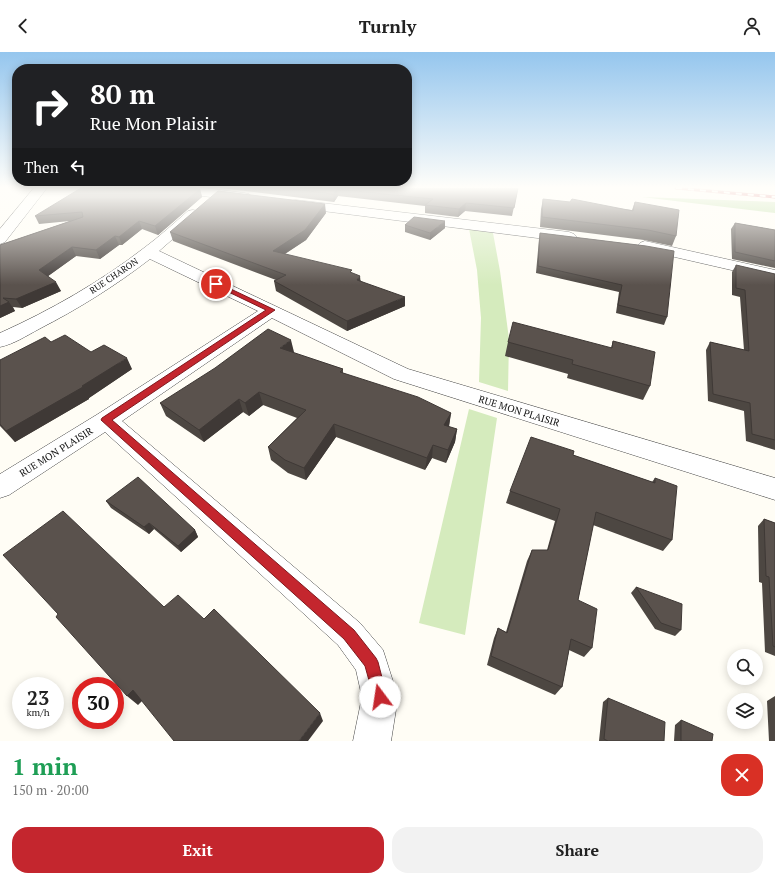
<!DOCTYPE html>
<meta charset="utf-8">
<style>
body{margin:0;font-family:"PT Serif",serif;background:#f2f2f2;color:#222;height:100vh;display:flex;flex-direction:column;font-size:15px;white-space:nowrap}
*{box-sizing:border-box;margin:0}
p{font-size:13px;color:#767676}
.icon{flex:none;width:22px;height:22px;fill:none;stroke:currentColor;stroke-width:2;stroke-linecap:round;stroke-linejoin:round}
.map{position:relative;height:689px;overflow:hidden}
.drawer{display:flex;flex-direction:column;background:#fff;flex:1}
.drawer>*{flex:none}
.hud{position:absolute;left:12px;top:12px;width:400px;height:122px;border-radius:16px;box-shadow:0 2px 10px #0003;background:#202124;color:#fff;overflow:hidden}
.controls{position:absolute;left:727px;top:597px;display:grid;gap:8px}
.controls a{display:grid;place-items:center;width:36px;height:36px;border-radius:50%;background:#fff;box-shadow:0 2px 10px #0003;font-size:20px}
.speed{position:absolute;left:12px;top:625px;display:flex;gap:8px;font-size:20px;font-weight:700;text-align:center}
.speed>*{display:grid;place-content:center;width:52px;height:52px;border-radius:50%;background:#fff;box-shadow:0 2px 10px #0003;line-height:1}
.speed small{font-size:10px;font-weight:400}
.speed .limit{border:6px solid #d22;background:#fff;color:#111}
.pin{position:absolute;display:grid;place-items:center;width:34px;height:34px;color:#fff;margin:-17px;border:2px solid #fff;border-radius:50%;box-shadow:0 1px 4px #0007}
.me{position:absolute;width:44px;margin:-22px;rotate:346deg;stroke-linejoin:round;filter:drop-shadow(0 0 3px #0008)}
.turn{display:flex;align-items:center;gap:14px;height:84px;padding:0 12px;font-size:18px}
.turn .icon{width:52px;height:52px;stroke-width:2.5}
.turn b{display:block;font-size:28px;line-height:34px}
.then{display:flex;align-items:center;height:38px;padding:0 12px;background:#0003;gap:8px;font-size:15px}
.round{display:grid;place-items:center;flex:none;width:42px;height:42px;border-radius:16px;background:#f2f2f2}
.headline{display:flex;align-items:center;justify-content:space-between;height:68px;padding:0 12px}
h1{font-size:24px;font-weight:700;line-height:30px;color:#1e9e55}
.primary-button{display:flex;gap:8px;margin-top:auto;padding:8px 12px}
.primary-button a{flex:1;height:46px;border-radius:16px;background:#c4262e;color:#fff;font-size:16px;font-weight:700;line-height:46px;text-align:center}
.primary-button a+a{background:#f2f2f2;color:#222}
header{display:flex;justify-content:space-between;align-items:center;height:52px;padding:0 12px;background:#fff;font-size:18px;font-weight:700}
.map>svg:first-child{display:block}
.green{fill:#d5ebbd}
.forest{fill:#b9dc9c}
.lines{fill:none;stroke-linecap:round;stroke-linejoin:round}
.minor-casing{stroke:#444;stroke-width:1}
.minor{fill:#fff;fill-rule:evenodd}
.rail-casing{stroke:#c4262e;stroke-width:3}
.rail{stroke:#fff;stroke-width:2;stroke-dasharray:6;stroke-linecap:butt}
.wall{fill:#4d4742}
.shaded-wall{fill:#3f3936}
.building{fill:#5a524d;stroke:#3f3936}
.route{fill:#c4262e;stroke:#7f191e}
.labels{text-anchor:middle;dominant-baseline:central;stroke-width:4;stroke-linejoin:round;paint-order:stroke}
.far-street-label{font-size:9px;fill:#111;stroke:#fff}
.street-label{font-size:10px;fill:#111;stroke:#fff}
</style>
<header><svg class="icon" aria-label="back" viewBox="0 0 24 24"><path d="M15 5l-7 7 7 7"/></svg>Turnly<svg class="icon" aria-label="person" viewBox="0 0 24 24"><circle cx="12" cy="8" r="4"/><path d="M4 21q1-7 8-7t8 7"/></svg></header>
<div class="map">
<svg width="775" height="689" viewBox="0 0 775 689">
<rect width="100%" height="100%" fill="#fffdf5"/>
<path class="green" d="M469,177L493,181L500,219L509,287L508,339L479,330L481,266L477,218Z
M469,357L497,366L465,583L419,571Z"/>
<path class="forest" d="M642,145L775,150V161Z"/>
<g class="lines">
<g class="minor-casing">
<path id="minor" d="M34,136H47L5,190L0,192V177Z
M163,136H205L244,141L249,142L251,145L249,148L244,149L169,140L164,139Z
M296,148L569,180L574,182L577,185L574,188L569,190L291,155L289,152L291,149Z
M193,158L198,159L200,162L198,165L159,199L408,317L775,426V448L394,327L272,266L122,369L360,571L383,598L398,645L391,689H353L362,645L356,618L338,593L105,380L9,443L0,446V422L98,362L258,259L150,207C115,234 78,257 39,277C26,284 14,292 0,295V281C51,258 100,230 144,196C159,185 173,172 188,159Z
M645,189L775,218V228L640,197L637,194L640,191Z"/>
</g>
<use href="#minor" class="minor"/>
<g class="rail-casing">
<path id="rail" d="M676,136L775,145"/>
</g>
<use href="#rail" class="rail"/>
</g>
<path class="wall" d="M221,136H518L512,164L465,159L458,165L425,161V154L338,144L334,150Z
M200,137L202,145L158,183L142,177L122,193H119L100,207L76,204L48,224L61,239L22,256L13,255L15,259L0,266V193L70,169L39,172L35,164Z
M543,147L632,158L635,150L676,184L672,194L644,188L540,175L541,157Z
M326,161L306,188L285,202L352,221L361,229L405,254L347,279L276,239L274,229L276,228L173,189L170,180Z
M735,171L775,178V216L732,207L731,177Z
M405,173L445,176L430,188L405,180Z
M540,181L646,194L667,265L664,273L616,261L619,240L536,221L539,187Z
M736,213L775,222V398L746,389L744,359L708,349L706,298L710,290L744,298L740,245L732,243V220Z
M613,289L650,334L643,348L567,326L568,322L505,304L508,290L611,296Z
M51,290L91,300L132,317L89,346V347L15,390L0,374V308Z
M294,300L293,301L343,317V321L451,361L449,375L457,377L455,390L446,411L432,406L425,418L336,385L306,428L288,421L271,408L268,395L297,366L263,353L249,364L243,360L204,390L166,364L160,351Z
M573,403L652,430L655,426L672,488L663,499L593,473L578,548L592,596L584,605L569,598L562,635L555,643L487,613L494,586L498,576L506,580L527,509L532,498H547L555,469L506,451L510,439Z
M106,449L195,478L198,485L181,500L154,477L149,482L111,456Z
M764,467L775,471V604L765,600L762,531L759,530L758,474Z
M636,535L681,578L675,584L655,577L631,541Z
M775,644V689H769L767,649Z
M608,646L664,689H599L603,650Z
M681,668L712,689H674L675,673Z"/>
<path class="shaded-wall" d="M200,137L202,145L158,183L155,174Z
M337,137L338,144L334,150L333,142Z
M466,151L465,159L458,165L459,157Z
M325,152L326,161L306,188L275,208L273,199Z
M139,169L142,177L122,193L119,185Z
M445,169V176L430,188V181Z
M115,184L119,193L100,207L96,198Z
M72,195L76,204L44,227L39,218Z
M360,224L361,234L357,228Z
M56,230L61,239L22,256L16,247Z
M405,245V254L347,279V269Z
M9,250L15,259L0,266V254Z
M291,288L294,300L283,309L280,296Z
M127,306L132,317L89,346V347L15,390L6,379L82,334Z
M259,340L263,353L249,364L245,351Z
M239,347L243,360L204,390L199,378Z
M451,361L449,373L443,386L444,373Z
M334,372L336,385L306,428L304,416Z
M457,377L455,390L446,411L448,398Z
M433,393L432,406L425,418L427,406Z
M149,471L154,477L149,482L144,475Z
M195,478L198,485L181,500L178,494Z
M133,638L144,647L138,653L127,644Z
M320,661L323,669L308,689H299Z"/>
<path class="building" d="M81,136H193L200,137L155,174L139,169L119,185L115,184L96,198L72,195L39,218L56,230L16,247L3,246L9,250L0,254V193L83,165L82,160L35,164Z
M284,136H518L514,156L466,151L459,157L425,153L433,147L337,137L333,142Z
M218,139L325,152L305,178L273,199L352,218L350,220L360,224L357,228L405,245L347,269L274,229L286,223L170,180Z
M543,147L570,150L572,147L633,159L635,150L679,158L676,184L648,178L542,165Z
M414,165L445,169L430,181L405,173Z
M735,171L775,178V209L735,200Z
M540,181L646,194L674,199L667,265L618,253L622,233L538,214Z
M736,213L775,222V388L752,382L750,351L713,342L710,290L749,299L745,238L736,236Z
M513,270L612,296L613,289L655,300L650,334L572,312L573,308L508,290Z
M268,277L291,288L280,296L343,317L340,320L418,345L451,361L444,373L457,377L448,398L433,393L427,406L334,372L304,416L285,408L268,395L306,358L259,340L245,351L239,347L199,378L160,351L215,316Z
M65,283L91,300L104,293L127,306L82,334L83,335L6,379L0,372V308L45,285L51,290Z
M531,385L574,399L573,403L655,431V426L677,434L672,488L596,460L578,548L597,557L592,596L571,587L562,635L491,604L498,576L507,581L532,498H548L560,457L510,439Z
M138,425L195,478L178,494L149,471L144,475L106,449Z
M63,459L164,555L178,543L204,567L214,557L320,661L299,689H174L133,638L127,644L56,565L58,562L3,503Z
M764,467L775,471V595L773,594L769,525L766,524Z
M636,535L682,552L681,578L661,571Z
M608,646L665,670L664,689H608L604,687Z
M681,668L713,682L712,689H681Z"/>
<linearGradient id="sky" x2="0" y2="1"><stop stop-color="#95c6ee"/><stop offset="0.58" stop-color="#fffefa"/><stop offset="1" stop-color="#fffefa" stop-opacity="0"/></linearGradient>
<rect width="775" height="233" fill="url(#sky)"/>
<path class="route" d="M216,230L275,258L112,368L354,578L376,606L378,610L387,645L385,650L380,652L375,650L365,614L344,587L101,368L102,366L266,258L214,233V231Z"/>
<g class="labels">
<g class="far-street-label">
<text transform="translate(114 224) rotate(-34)">RUE CHARON</text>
</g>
<g class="street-label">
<text transform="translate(519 359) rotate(17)">RUE MON PLAISIR</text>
<text transform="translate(56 400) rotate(-32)">RUE MON PLAISIR</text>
</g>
</g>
</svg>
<div class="controls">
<a><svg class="icon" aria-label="search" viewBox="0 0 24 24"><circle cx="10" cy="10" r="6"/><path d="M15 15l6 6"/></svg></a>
<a><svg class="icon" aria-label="layers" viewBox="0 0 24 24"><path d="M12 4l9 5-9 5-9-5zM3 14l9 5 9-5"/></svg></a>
</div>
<div class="speed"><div>23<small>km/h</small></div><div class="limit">30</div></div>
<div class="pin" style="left:216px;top:232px;background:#d93025"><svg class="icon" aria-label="arrive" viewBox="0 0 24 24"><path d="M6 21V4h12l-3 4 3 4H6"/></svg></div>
<svg class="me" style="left:380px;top:645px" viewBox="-20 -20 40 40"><circle r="19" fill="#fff"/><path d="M0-13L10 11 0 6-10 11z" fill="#c4262e"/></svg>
<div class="hud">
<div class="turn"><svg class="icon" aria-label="right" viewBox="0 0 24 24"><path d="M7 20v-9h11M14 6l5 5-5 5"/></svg><div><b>80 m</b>Rue Mon Plaisir</div></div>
<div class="then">Then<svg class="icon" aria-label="left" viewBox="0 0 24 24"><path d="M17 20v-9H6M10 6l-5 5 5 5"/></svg></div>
</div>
</div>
<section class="drawer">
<div class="headline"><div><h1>1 min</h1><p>150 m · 20:00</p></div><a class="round" style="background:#d93025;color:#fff"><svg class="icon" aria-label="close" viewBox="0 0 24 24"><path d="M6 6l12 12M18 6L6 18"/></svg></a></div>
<div class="primary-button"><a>Exit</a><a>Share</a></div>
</section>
